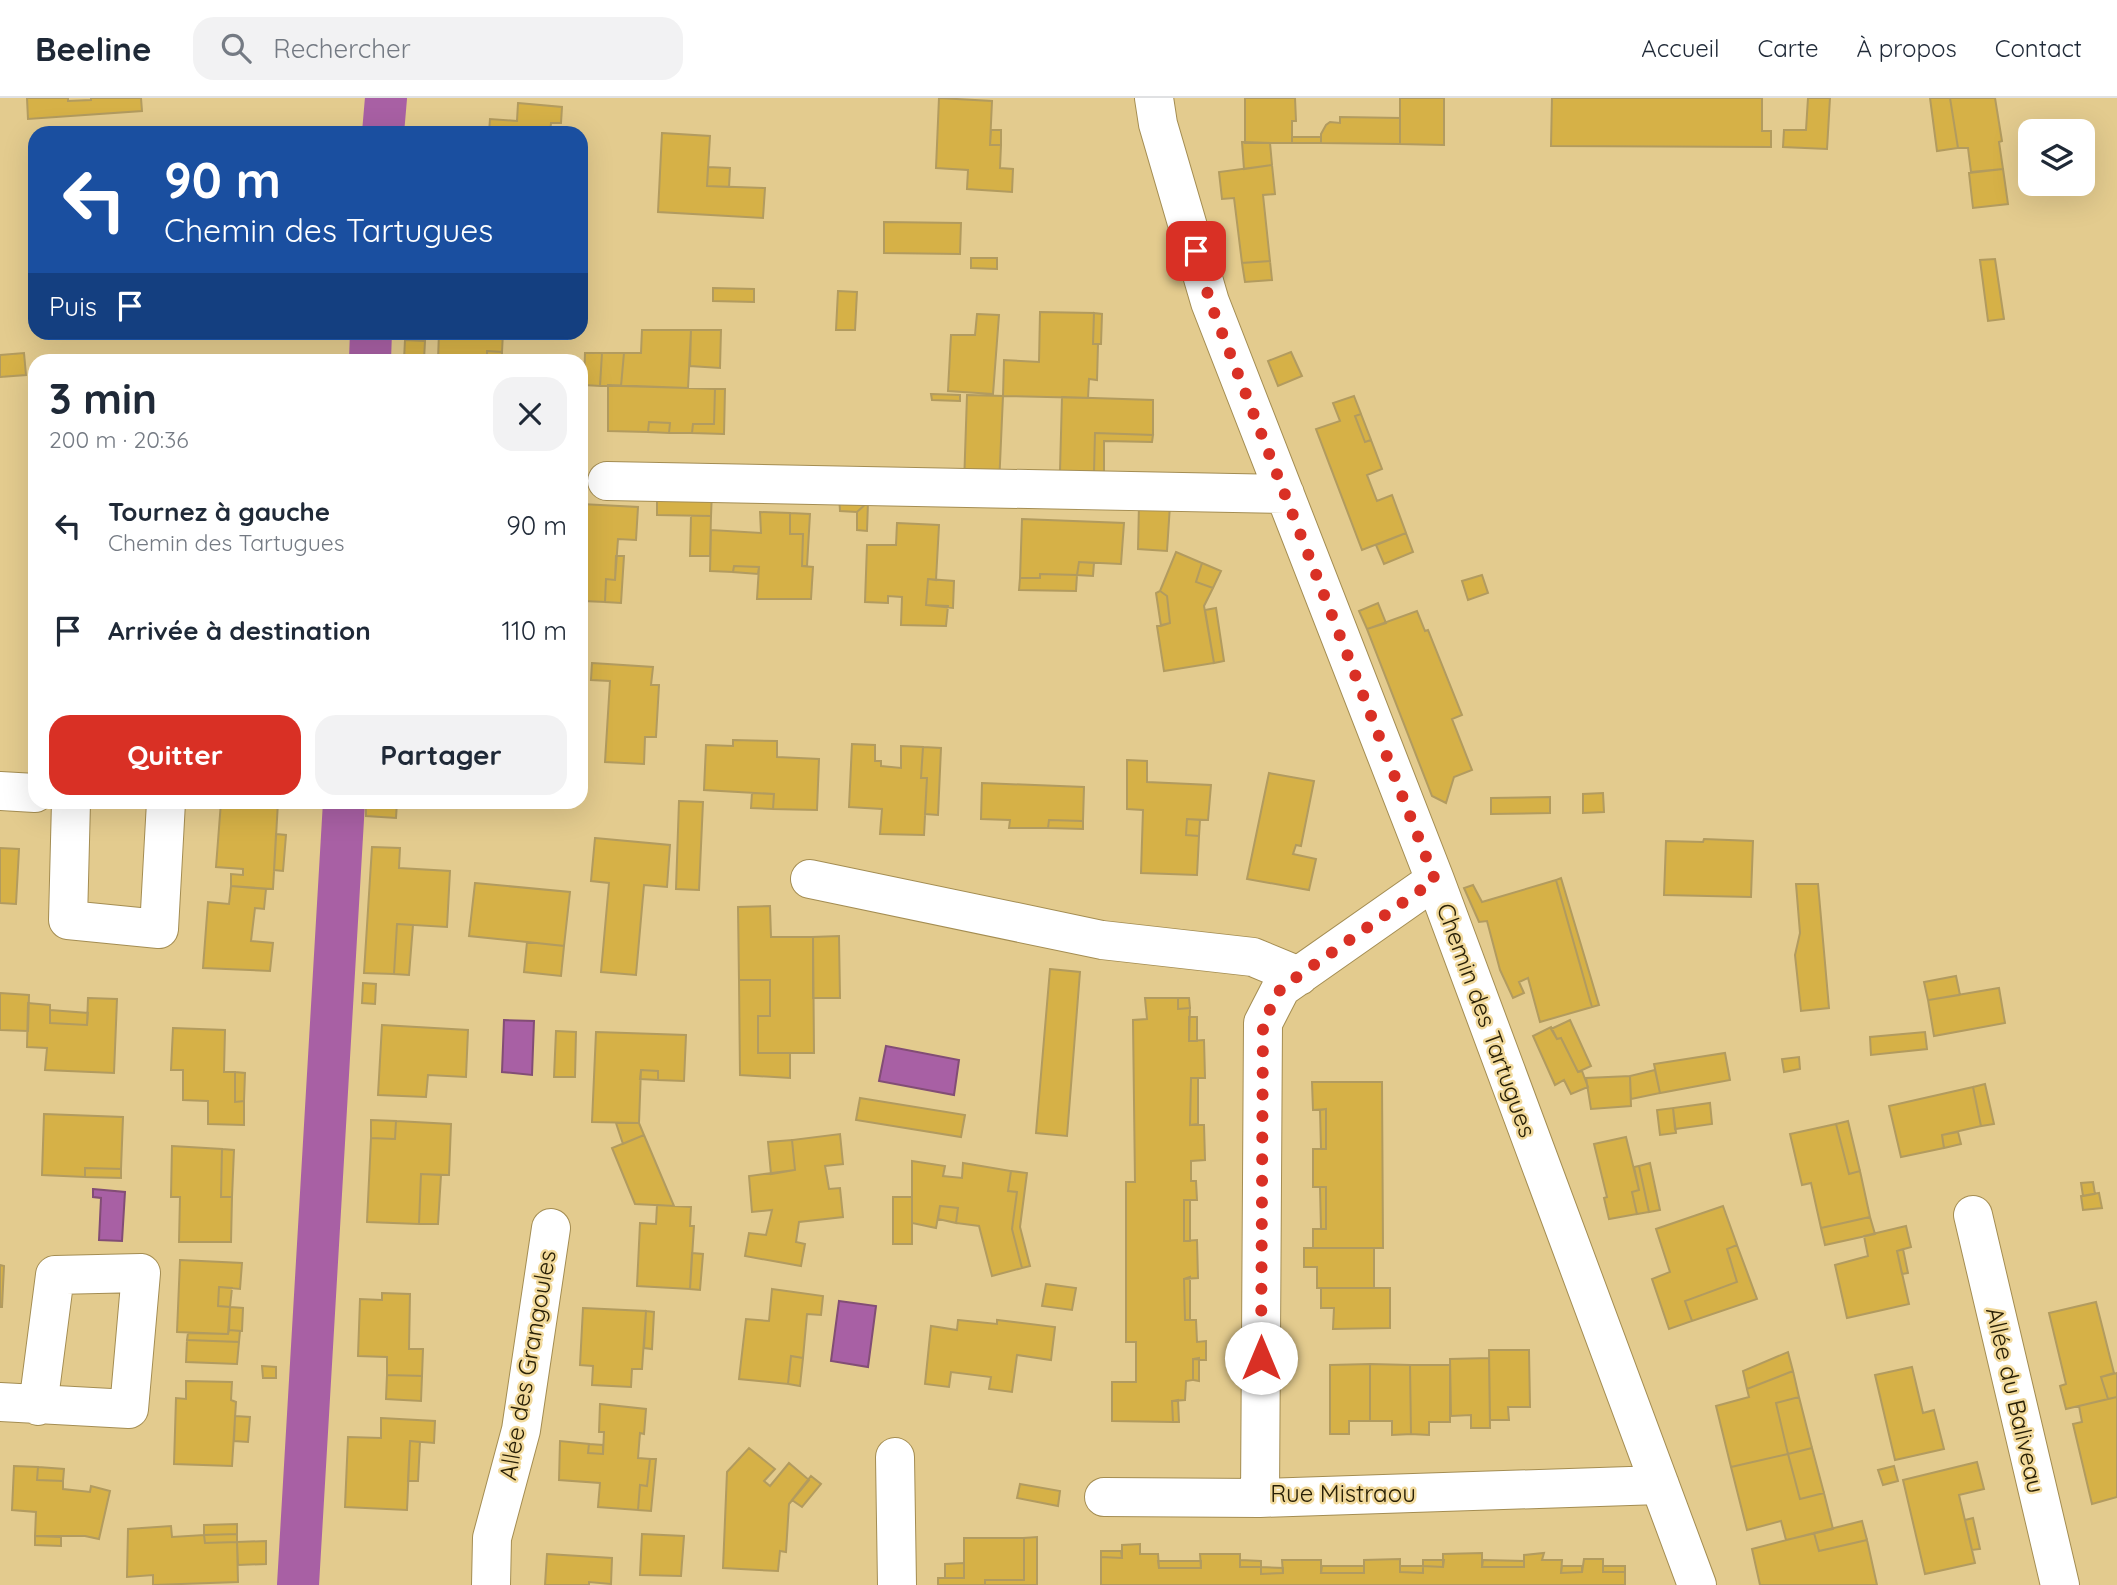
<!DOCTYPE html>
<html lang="fr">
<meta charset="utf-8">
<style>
body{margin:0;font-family:Quicksand,sans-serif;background:#f2f2f3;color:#1f2937;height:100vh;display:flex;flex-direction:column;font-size:26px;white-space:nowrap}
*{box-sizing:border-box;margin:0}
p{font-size:23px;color:#747a83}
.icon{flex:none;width:38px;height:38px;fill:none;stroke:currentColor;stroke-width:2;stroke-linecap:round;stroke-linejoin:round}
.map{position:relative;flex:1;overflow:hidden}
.sheet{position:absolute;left:28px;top:256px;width:560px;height:455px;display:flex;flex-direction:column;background:#fff;border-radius:21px;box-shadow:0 7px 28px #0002}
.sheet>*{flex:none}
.guide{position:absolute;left:28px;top:28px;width:560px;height:214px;border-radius:21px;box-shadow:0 7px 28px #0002;background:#1a4fa0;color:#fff;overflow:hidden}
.fabs{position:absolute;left:2018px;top:21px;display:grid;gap:14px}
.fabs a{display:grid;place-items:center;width:77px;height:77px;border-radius:14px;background:#fff;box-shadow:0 7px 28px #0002;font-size:35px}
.pin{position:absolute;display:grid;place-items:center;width:60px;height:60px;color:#fff;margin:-30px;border-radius:14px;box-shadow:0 4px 10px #0006}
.me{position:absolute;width:77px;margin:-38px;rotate:0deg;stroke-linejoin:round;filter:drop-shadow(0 0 5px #0008)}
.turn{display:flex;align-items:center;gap:24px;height:147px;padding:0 21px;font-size:32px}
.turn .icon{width:91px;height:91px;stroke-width:2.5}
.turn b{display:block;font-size:49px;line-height:60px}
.then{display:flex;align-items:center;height:66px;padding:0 21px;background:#0003;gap:14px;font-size:26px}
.round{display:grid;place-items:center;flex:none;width:74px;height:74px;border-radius:21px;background:#f2f2f3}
.summary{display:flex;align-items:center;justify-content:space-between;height:119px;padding:0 21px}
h1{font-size:42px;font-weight:700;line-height:52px}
.button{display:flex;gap:14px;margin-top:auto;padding:14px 21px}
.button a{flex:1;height:80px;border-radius:21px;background:#d93025;color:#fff;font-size:28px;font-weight:700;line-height:80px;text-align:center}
.button a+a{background:#f2f2f3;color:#1f2937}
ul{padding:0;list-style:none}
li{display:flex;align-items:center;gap:21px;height:105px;padding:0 21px}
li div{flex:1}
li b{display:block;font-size:26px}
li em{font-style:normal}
header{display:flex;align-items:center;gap:42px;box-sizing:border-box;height:98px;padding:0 35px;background:#fff;border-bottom:2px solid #e0e1e3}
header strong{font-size:33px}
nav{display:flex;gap:38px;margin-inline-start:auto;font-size:24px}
.search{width:490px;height:63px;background:#f2f2f3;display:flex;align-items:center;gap:18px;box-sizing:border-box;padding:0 24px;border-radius:21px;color:#747a83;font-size:26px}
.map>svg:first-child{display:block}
.water{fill:#a860a4;stroke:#824d75;stroke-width:2}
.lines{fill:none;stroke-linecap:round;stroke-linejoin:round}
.canal{stroke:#a860a4;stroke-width:42}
.building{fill:#d6b147;stroke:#b29b5f;stroke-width:2}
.minor-casing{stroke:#a48d52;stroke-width:40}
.minor{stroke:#fff;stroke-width:38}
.route{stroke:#d93025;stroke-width:12;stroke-dasharray:0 21.6}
.labels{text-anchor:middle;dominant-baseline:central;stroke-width:5;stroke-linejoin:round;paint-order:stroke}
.street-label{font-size:24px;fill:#292006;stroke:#f1d99b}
</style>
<header>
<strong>Beeline</strong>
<div class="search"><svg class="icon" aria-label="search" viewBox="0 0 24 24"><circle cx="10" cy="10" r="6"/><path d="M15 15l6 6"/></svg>Rechercher</div>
<nav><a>Accueil</a><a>Carte</a><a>À propos</a><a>Contact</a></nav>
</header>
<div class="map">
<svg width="2117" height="1487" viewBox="0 0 2117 1487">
<rect width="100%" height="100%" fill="#e3cb8e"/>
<path class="water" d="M504,922L534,923L532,977L502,974Z
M886,948L959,962L954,997L879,983Z
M93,1091L125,1094L122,1143L99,1142L101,1100L93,1099Z
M839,1203L876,1208L868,1269L831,1263Z"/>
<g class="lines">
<path class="canal" d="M383,35L386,0
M370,262L371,234
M298,1487L344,704"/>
</g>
<path class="building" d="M27,0H68V3L91,2V0H141L142,13L28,21Z
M939,0L992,3L990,47H1001L1000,70L1013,71L1012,94L967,91L968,72L936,70Z
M1245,0H1295L1296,23H1292V45H1245Z
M1400,0H1444V47L1400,46Z
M1552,0H1762V33H1771V49L1551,48Z
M1808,0H1830L1827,51L1783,49L1784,32H1806Z
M1930,0H1950L1958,50L1937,53Z
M1950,0H1995L2002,43L1999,44L2003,71L1971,74L1968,50H1958Z
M518,5L562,9L561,25H551L550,35H489L490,21L517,23Z
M1340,19L1400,20V46L1321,45V36L1326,27L1330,24L1340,25Z
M991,32H1001V47H990Z
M662,35L710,38L707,88L765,90L763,120L658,114Z
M1292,39H1321V45H1292Z
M1242,44L1270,45L1272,67L1244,71Z
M1272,67L1275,96L1263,97L1270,163L1242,165L1234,100L1222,101L1219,74Z
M708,69L730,70L729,89L707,88Z
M2003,71L2008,106L1973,110L1969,75Z
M884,124L961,125L960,156L884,155Z
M971,160H997V171L971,170Z
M1995,161L2004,221L1988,223L1980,162Z
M1270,163L1272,182L1245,184L1242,165Z
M713,190L754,191V204L713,203Z
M838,193L857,194L855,232H836Z
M1040,214L1094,215L1093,246H1098L1097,282L1089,281L1088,300L1003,298L1004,262L1039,264Z
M1094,215L1102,216L1101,246H1093Z
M977,216L999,217L993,296L948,293L951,237H975Z
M642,232H691L688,290L621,288L624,255H641Z
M691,232H721L720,270L690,268Z
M439,234H503L502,254L487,253V262H438Z
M405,242L425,243L424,262H404Z
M487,253L502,254V262H487Z
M1291,254L1302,278L1278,288L1268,263Z
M24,255L26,277L0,279V257Z
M585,255H602L600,288L584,287Z
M602,255H624L621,288H600Z
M608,287L715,291L714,326H693L692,335H669L670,325L649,324L648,334L608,333Z
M715,291H725L724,336L692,335L693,326H714Z
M931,296L960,297V303L932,302Z
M967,297L1003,298L999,388L964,387Z
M1354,298L1361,316L1355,318L1365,344L1371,342L1382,371L1367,377L1377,403L1392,397L1406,435L1362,452L1316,331L1340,323L1333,305Z
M1062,299L1153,302V337L1095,335L1094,374L1060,373Z
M1361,316L1371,342L1365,344L1355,318Z
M649,324L670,325L669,335L648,334Z
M1095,335L1153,337L1152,344L1104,343V374H1094Z
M657,390L712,392L711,418L657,417Z
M839,396L868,404L857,414L840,413Z
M868,404L867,433L857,432V414Z
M581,406L638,409L636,442L618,441L615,482L606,481L605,504L583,503L584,494H581Z
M1139,406L1170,407L1167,453L1138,451Z
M760,414L790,415V436H803L802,468L813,469L811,501H757L759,469L734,468L733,474L710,473L711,432L761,435Z
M790,415L810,416L807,468H802L803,436H790Z
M691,418H711L710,458H690Z
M1022,421L1124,425L1121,466L1079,464L1077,477L1040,476V480H1020Z
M897,425L939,427L936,482L928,481L926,507L948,508L946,528L901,527L902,499L888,498V505L865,504L867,447H896Z
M1406,435L1413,454L1384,466L1376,447Z
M1176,454L1202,465L1196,484L1213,490L1204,508L1214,565L1164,573L1157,528L1170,525L1167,498L1160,493Z
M616,458H624L621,505L605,504L606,481L615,482Z
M1079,464L1094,465L1093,478L1077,477Z
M1202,465L1221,473L1213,490L1196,484Z
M734,468L759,469L758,476L733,474Z
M1040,476L1077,477L1076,493L1019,492L1020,480H1040Z
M1482,477L1488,495L1468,502L1462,483Z
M928,481L954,483L953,510L926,507Z
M1160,493L1167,498L1170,525L1161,528L1156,495Z
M1378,505L1386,525L1367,531L1359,513Z
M1216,510L1224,563L1214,565L1205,512Z
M1417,513L1425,533L1428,532L1462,617L1452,621L1472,672L1454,679L1446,705L1432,698L1367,531Z
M592,565L653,569L651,587H659L656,639H645L644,666L605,664L610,583L591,582Z
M733,642L777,643V659L819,661L817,712L773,711L774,696L704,692L706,647L733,648Z
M852,646L875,647V663H881V668L901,670V648L923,649L921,680H927L924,737L880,736L882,711L849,709Z
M923,649L941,650L938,717L925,716L927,680H921Z
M1127,662L1147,663V684L1211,687L1208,722L1187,721L1186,737L1199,738L1197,777L1141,775L1143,712L1127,711Z
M1269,675L1314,683L1301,748L1296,747L1293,756L1316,761L1309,792L1247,781Z
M982,685L1084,689L1083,723L1049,722L1048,730H1009L1010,722L981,721Z
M752,695L774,696L773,711L751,710Z
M1603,695L1604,714L1583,715V696Z
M1550,699V715L1491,716V700Z
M679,703L703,704L699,792L676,791Z
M221,704H278L273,791L231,788V776L243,777V771L216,769Z
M366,704H397L396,720L366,718Z
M1187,721L1200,722L1199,738L1186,737Z
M1049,722L1083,723V731L1048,730Z
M276,736L286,737L283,773L274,772Z
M595,740L670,747L667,789L644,787L636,877L601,874L609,785L591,783Z
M1704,741L1753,743L1751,799L1664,797L1666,743L1703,744Z
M372,749L400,750L399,770L450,773L447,829L397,826L394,876L364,875Z
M0,750L19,751L16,806L0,805Z
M1561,780L1599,907L1592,909L1556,782Z
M1556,782L1592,909L1540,924L1528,880L1519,884L1524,895L1513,900L1500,872L1487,823L1479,824L1464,790L1473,787L1482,804Z
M475,785L570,794L564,848L469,838Z
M1796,786H1818L1829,910L1801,913L1795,857L1800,835Z
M231,788L266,791L264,811L255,810L251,843L273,845L270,873L203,870L208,804L229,806Z
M770,808L771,839H813L814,955H758V918H770V882H739L738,809Z
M397,826L413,827L409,877L394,876Z
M839,838L840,900H813V839Z
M527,844L564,848L561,878L524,874Z
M1050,871L1080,874L1067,1038L1036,1035Z
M1956,878L1960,897L1928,902L1924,884Z
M739,882H770V918H758V955H790V980L740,977Z
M363,885L376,886L375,906L362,905Z
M1999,890L2005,925L1934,938L1928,902Z
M0,895L29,897L28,933L0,932Z
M88,900L117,901L114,975L45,972L47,950L27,949L28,905L50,907V925L87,927Z
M1145,900H1178V911L1190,910L1189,943L1204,942L1205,980H1191L1190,1027H1204L1205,1062L1191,1063V1083H1196L1197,1102H1184V1143L1197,1142L1198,1180L1184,1181L1185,1222H1196L1197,1244L1206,1243V1262L1193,1261V1282L1186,1283L1185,1302L1172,1303L1173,1324L1112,1323V1284H1136V1244H1126V1084H1135L1133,922L1147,921Z
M1178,900H1189L1190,910L1178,911Z
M50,912L88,915L87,927L50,925Z
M1189,919H1197V943H1189Z
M1570,922L1591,968L1578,974L1561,940L1557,941L1551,931Z
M382,927L468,932L466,979L428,977L426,999L378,997Z
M1551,929L1557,941L1561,940L1578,974L1582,973L1588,989L1571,996L1564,982L1555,987L1533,938Z
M173,930L225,932L224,974H235V1004L244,1003V1027L208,1026V1003L183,1002V972H171Z
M556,933L576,934L575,979H554Z
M596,934L686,937L684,983L658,982V973L641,972L639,1025L592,1024Z
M1925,934L1927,951L1871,957L1870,939Z
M1725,955L1730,982L1660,995L1654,966Z
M1799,959L1800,971L1784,974L1782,961Z
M641,972L658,973V982L640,981Z
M1655,972L1660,995L1631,1001L1630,978Z
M235,974L245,975L244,1003L235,1004Z
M1630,978L1631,1008L1591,1011L1586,980Z
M1191,980H1198V1026L1190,1027Z
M1312,984H1382L1383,1150H1313V1131H1326V1089H1313V1051H1326V1011L1313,1012Z
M1985,986L1994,1026L1981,1028L1973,989Z
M1973,989L1981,1028L1942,1037L1944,1050L1901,1059L1889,1008Z
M860,1000L965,1017L961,1039L856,1022Z
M1710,1005L1712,1026L1675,1031L1673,1010Z
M1673,1010L1676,1035L1660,1037L1657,1012Z
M1326,1011V1051H1321L1320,1012Z
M44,1016L123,1019L121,1071L85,1070V1079L42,1077Z
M371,1022L396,1023L395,1041L371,1040Z
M396,1023L451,1026L449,1077L421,1076L419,1126L367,1124L371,1040L395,1041Z
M1848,1023L1860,1073L1849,1076L1836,1026Z
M616,1025H639L644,1037L623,1046Z
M1836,1026L1849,1076L1860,1073L1870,1119L1821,1130L1811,1085L1802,1087L1790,1036Z
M1958,1034L1961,1046L1944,1050L1942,1037Z
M840,1036L843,1066L825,1068L829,1091L840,1090L843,1119L799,1124L796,1144L805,1146L801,1168L745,1158L749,1135L766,1137L772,1112L752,1114L749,1078L795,1072L792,1042Z
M644,1037L674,1108L635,1106L612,1050Z
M1626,1039L1639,1092L1632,1094L1637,1116L1609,1121L1604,1100L1607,1099L1594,1046Z
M792,1042L795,1072L771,1076L768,1044Z
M172,1048L222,1051L221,1099H232L231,1144H179L180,1099H171Z
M222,1051L234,1052L232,1099H221Z
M912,1063L945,1068L943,1078L962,1080L963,1065L1011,1073L1008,1093L1017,1094L1012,1131L1022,1170L992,1178L979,1128L956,1125L958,1110L940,1108L936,1130L912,1125Z
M1650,1065L1660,1112L1649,1114L1639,1068Z
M1639,1068L1649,1114L1637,1116L1632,1094L1639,1092L1634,1069Z
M85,1070L121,1071V1080L85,1079Z
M1011,1073L1027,1075L1020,1129L1030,1168L1022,1170L1012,1131L1017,1094L1008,1093Z
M421,1076L441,1077L438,1126H419Z
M2093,1084L2095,1096L2083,1098L2081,1085Z
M1320,1089H1326V1131H1321Z
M2099,1095L2102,1110L2083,1112L2081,1098Z
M893,1099H912V1146H893Z
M1184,1102H1190V1143H1184Z
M657,1107L691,1109L690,1128H694L690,1191L637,1188L640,1125L656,1126Z
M940,1108L958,1110L956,1125L938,1121Z
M1723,1108L1737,1147L1727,1151L1737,1184L1685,1203L1692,1223L1669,1231L1652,1181L1670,1174L1656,1131Z
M1870,1119L1875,1136L1825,1147L1821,1130Z
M1906,1128L1911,1149L1897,1153L1909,1206L1847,1220L1835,1167L1868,1158L1864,1138Z
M1737,1147L1757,1201L1692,1223L1685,1203L1737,1184L1727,1151Z
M1304,1150H1374V1190H1317V1169H1304Z
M1903,1151L1908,1175L1902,1176L1897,1153Z
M692,1155L703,1156L700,1192L690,1191Z
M180,1162L242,1165L240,1191L219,1189L218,1208L230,1209L228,1236L177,1234Z
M0,1167L4,1168L2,1209H0Z
M1190,1179V1222H1185L1184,1181Z
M1046,1186L1076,1190L1072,1212L1042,1208Z
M219,1189L232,1190L230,1209L218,1208Z
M1321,1190H1390V1230L1333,1231L1334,1210H1321Z
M772,1191L823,1198L821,1217L807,1216L803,1260L791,1258L788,1286L739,1281L746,1221L769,1223Z
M382,1195L410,1196L409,1251H423L422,1278L387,1277V1259L358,1258L360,1201L382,1202Z
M2096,1204L2114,1275L2101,1279L2108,1301L2066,1311L2060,1288L2066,1286L2049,1215Z
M230,1209L243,1210L242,1233L229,1232Z
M583,1210L646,1213L642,1271H632L631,1289L592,1287L593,1268L580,1267Z
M646,1213L654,1214L652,1251L644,1250Z
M958,1222L997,1226V1222L1055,1229L1051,1262L1017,1257L1012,1294L989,1291L991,1279L951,1274L949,1289L925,1286L931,1228L957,1232Z
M229,1232L240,1233L239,1244L187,1242L188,1235L228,1236Z
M187,1242L239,1244L237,1266L186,1264Z
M1489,1252H1529L1530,1309H1508L1509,1322H1490Z
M1788,1254L1793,1273L1747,1291L1743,1273Z
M791,1258L803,1260L800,1288L788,1286Z
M1199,1260V1283L1193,1282V1261Z
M1489,1260L1490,1330H1471V1317L1451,1318L1450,1261Z
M1370,1266L1410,1267L1411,1336L1392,1337V1323H1370Z
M1370,1266V1323H1349V1336H1330V1267Z
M1410,1267H1450V1324H1429V1337L1411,1336Z
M262,1268L276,1269V1280H263Z
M1912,1269L1923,1315L1934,1312L1944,1351L1895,1362L1875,1277Z
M1793,1273L1799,1299L1776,1305L1788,1356L1731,1369L1716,1308L1749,1299L1747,1291Z
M2117,1275V1299L2108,1301L2101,1279Z
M387,1277L422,1278L421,1303L386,1301Z
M186,1283L232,1284L231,1302L236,1304L232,1368L174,1366L176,1300L186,1301Z
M1799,1299L1812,1350L1788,1356L1776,1305Z
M2117,1299V1399L2092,1406L2073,1326L2082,1324L2079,1308Z
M1178,1302L1179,1324H1173L1172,1303Z
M600,1306L646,1311L644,1336L640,1335L638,1360L650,1361L647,1388L640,1387L638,1412L598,1409L600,1385L559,1382L560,1343L589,1346L588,1355L603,1356L604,1334H599Z
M235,1318L250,1319L248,1344L234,1343Z
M381,1320L435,1323L434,1345L410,1343L407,1412L345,1409L348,1339L381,1340Z
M410,1343L420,1344L418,1383H408Z
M589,1346L603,1347V1356L588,1355Z
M749,1350L775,1371L764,1383L770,1388L789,1365L809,1382L789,1406L786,1454L780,1453L778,1473L723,1470L727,1374Z
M1812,1350L1824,1395L1800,1401L1788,1356Z
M1788,1356L1800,1401L1824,1395L1833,1431L1786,1442L1781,1423L1747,1432L1731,1369Z
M650,1361H656L651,1413L638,1412L640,1387L647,1388Z
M1977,1364L1984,1391L1959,1397L1975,1465L1925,1476L1903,1382Z
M14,1368L38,1369L37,1382L63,1383V1391L90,1394L91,1388L110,1393L99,1441L85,1438H35L36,1414L12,1412Z
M1894,1368L1898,1383L1883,1387L1878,1372Z
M38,1369L64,1371L63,1383L37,1382Z
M811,1378L821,1386L802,1409L792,1402Z
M1020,1386L1060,1393L1058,1408L1017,1400Z
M1973,1420L1980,1451L1972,1452L1965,1422Z
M1862,1423L1867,1442L1819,1453L1814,1435Z
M237,1426V1436L204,1437V1427Z
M171,1428L172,1439L204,1437L205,1445L237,1444L238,1484L153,1487V1477L127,1479L128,1431Z
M1814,1435L1819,1453L1867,1442L1877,1487H1760L1752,1451Z
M237,1436V1444L205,1445L204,1437Z
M642,1436L684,1438L681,1478L640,1477Z
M35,1438L61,1439V1448L35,1447Z
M1037,1439V1487H985V1482H1024V1440Z
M964,1440H1024V1482H985V1487H938V1480H964Z
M266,1443V1466L238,1467L237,1444Z
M1140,1446V1456H1158L1159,1470H1201L1200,1456H1240V1469H1261V1476L1283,1475L1282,1462H1321V1475H1364V1462L1400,1461V1474L1423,1475V1468L1443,1469V1456L1482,1455V1469H1524V1457L1544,1455L1542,1462H1562L1561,1475L1582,1474L1584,1461H1603V1474H1625V1487H1101V1459L1122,1460V1447Z
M1101,1453H1121L1122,1460L1101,1459Z
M547,1456L612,1460L611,1486L589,1484V1487H545Z
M1240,1462L1261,1463V1469H1240Z
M1423,1462H1444L1443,1469L1423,1468Z
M1483,1462L1524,1463V1469H1482Z
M1158,1463H1201V1470H1159Z
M964,1465V1480H945V1466Z
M1322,1468H1364V1475H1321Z
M1400,1468H1423V1475L1400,1474Z
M1562,1468H1582V1474L1561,1475Z
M1603,1468H1625V1474H1603Z
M1261,1469L1283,1470V1475L1261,1476Z"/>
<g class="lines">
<g class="minor-casing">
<path id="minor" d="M1154,0L1158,26L1210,204L1435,782L1697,1487
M607,383L1285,396
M0,693L35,695
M71,704L68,822L159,831L166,704
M810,781L1102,842L1253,859L1299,878
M1435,782L1281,890L1263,925L1260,1400L1660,1387
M1973,1117L2060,1487
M0,1304L129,1311L141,1175L55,1177L38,1308
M895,1359L897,1487
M1104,1399L1260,1400
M491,1487L492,1440L521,1332L551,1130"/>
</g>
<use href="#minor" class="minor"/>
</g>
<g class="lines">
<path class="route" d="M1196,153L1210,204L1435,782L1281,890L1263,925L1261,1260"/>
</g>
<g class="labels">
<g class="street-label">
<text transform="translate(1487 922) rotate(70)">Chemin des Tartugues</text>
<text transform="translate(527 1267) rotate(-80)">Allée des Grangoules</text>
<text transform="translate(2016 1302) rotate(77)">Allée du Baliveau</text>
<text x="1343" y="1395">Rue Mistraou</text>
</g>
</g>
</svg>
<div class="fabs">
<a><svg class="icon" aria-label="layers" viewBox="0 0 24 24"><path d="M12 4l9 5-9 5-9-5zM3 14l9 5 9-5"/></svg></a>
</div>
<div class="pin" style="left:1196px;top:153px;background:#d93025"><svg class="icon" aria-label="arrive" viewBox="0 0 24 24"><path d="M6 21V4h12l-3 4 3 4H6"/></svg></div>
<svg class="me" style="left:1261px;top:1260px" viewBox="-20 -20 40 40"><circle r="19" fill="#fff"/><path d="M0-13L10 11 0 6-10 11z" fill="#d93025"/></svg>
<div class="guide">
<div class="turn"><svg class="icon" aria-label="left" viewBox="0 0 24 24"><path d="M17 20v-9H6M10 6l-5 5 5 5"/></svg><div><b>90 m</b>Chemin des Tartugues</div></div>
<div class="then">Puis<svg class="icon" aria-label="arrive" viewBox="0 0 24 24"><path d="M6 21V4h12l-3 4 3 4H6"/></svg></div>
</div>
<section class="sheet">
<div class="summary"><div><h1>3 min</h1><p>200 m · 20:36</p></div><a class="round"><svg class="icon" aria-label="close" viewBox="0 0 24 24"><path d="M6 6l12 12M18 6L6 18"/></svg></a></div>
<ul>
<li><svg class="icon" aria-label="left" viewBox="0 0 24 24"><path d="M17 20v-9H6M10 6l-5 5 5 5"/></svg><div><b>Tournez à gauche</b><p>Chemin des Tartugues</p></div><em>90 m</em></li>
<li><svg class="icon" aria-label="arrive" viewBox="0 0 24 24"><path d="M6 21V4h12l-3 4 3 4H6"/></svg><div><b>Arrivée à destination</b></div><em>110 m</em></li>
</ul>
<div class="button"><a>Quitter</a><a>Partager</a></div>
</section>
</div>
